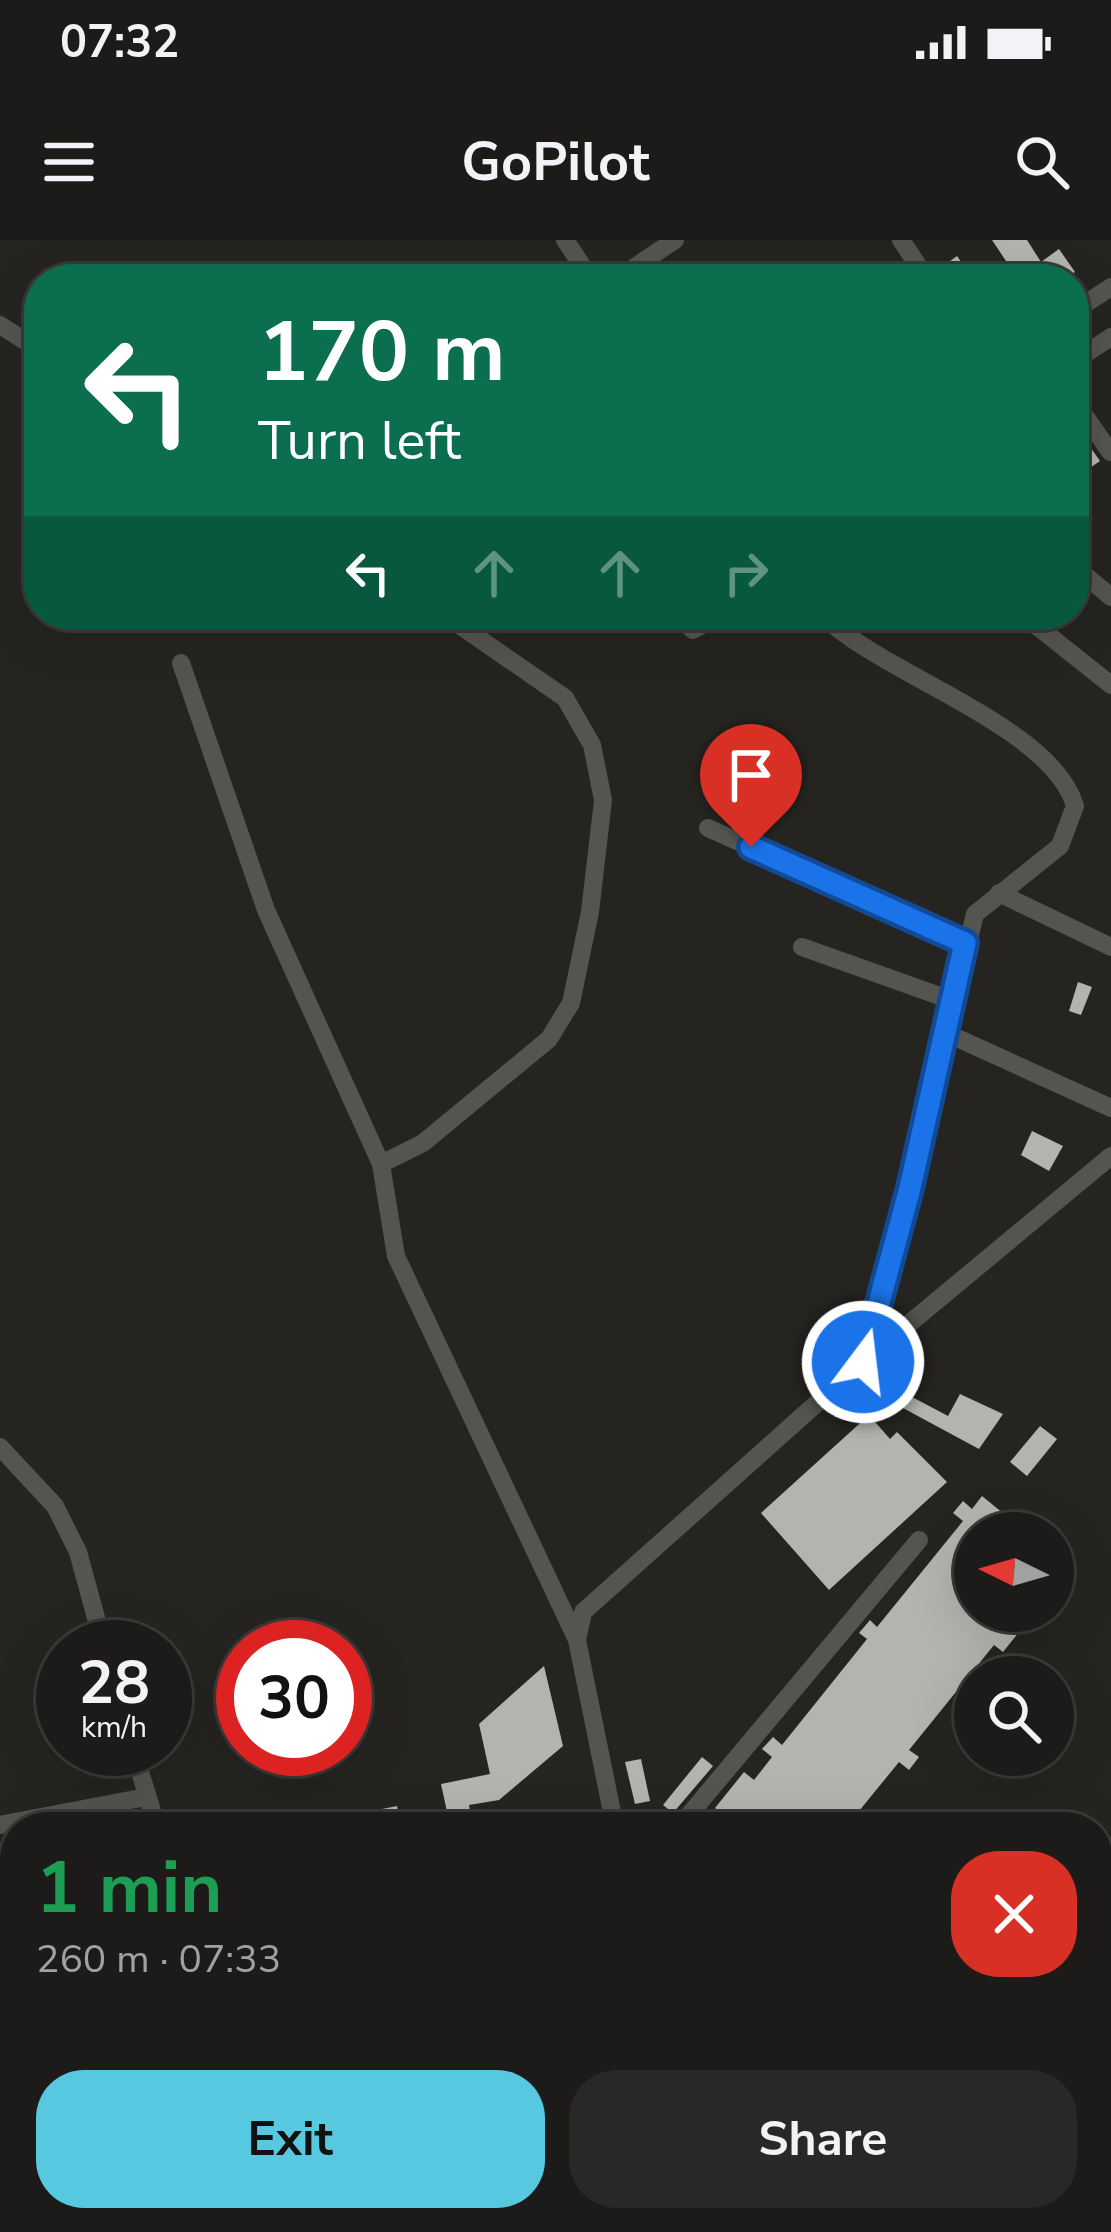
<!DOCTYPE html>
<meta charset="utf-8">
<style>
body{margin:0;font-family:"Nunito Sans",sans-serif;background:#292826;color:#f1f3f6;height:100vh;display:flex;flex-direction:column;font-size:45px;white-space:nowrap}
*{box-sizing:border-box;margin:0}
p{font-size:39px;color:#a0a1a2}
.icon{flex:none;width:66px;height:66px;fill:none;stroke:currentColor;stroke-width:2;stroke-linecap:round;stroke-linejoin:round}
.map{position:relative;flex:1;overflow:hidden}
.panel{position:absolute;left:0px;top:1572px;width:1113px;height:420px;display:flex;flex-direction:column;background:#1c1b19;border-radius:48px 48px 0 0;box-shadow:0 12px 48px #0002,0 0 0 3px #3a3938}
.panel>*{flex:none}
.banner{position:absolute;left:24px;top:24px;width:1065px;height:366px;border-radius:48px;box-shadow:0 12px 48px #0002,0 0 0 3px #3a3938;background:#0b6e4f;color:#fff;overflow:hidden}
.needle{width:78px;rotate:275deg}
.fabs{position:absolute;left:954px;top:1272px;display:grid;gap:24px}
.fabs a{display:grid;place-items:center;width:120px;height:120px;border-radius:50%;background:#1c1b19;box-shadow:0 12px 48px #0002,0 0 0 3px #3a3938;font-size:60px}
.speed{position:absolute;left:36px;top:1380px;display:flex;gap:24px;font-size:60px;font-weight:700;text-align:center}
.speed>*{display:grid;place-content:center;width:156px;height:156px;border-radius:50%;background:#1c1b19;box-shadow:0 12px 48px #0002,0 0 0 3px #3a3938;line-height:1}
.speed small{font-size:30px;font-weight:400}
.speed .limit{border:18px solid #d22;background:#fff;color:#111}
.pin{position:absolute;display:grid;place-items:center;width:102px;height:102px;color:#fff;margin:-123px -51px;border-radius:50% 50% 50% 0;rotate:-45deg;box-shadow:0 0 12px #0007}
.pin .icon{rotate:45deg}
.me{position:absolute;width:132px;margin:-66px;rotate:15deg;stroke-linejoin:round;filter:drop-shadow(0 0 9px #0008)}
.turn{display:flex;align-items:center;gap:42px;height:252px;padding:0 36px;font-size:54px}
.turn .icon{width:156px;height:156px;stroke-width:2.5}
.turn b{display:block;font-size:84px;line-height:102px}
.lanes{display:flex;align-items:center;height:114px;padding:0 36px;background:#0003;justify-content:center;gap:60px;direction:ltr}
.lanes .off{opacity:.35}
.round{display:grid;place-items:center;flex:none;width:126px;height:126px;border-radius:48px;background:#292826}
.overview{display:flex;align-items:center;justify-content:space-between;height:204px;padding:0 36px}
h1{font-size:72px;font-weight:700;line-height:90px;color:#1e9e55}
.button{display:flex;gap:24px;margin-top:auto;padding:24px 36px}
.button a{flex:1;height:138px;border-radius:48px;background:#56c9e0;color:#111;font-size:48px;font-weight:700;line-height:138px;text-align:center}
.button a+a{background:#292826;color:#f1f3f6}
.status{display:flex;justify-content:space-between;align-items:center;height:84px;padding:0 60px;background:#1c1b19;direction:ltr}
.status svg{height:33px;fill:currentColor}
header{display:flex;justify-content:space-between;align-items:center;height:156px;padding:0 36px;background:#1c1b19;font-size:54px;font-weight:700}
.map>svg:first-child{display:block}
.building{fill:#b2b4b0}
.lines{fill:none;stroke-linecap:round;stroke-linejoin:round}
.minor{stroke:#545450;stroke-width:18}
.route-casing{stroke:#114b97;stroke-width:30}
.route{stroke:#1a73e8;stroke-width:21}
</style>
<div class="status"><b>07:32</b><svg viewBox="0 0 49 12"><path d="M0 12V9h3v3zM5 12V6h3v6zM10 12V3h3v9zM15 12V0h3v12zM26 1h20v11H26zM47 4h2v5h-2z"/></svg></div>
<header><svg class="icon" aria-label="menu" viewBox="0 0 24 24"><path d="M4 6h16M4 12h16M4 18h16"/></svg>GoPilot<svg class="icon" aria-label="search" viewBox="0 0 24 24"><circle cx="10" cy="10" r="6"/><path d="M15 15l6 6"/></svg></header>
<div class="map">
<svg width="1111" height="1992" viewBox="0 0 1111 1992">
<rect width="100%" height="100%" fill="#252421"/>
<path class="building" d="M992,0H1027L1041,22L1059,9L1075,32L1064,39H1018Z
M957,16L973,39H956L946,24Z
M1079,191L1100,221L1074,239V198Z
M1078,742L1092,747L1081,775L1069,771Z
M1032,891L1063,906L1049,931L1021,915Z
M897,1149L948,1176L960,1154L1003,1174L979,1209L890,1161Z
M869,1175L890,1199L897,1192L947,1242L829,1350L761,1273Z
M1040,1186L1057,1199L1027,1236L1010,1222Z
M982,1256L1027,1293H975V1371H1036L1003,1412L994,1405L909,1510L919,1517L909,1530L899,1522L846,1587H715L724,1576L715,1568L744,1532L754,1540L772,1517L762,1509L773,1497L782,1505L867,1399L859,1393L870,1380L877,1387L963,1281L953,1273L963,1261L972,1269Z
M544,1426L563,1506L499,1560L469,1565L471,1576L449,1581L441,1544L490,1534L479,1484Z
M702,1517L713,1526L673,1573L663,1565Z
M641,1519L650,1561L635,1564L625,1522Z
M397,1566L401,1587H386L382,1569Z
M15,1766V1817L0,1820V1769Z
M15,1861V1977H43L34,1992H0V1874Z
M74,1977H211L214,1992H65Z
M513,1977H553L556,1992H516Z
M852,1977H903L893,1992H842Z"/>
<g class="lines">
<path class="minor" d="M565,0L591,39
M901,0L927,39
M617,39L675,0
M1074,71L1111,47
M0,85L39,110
M1074,121L1111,97
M1074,160L1110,212
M1074,326L1111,357
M679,375L693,390L720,375
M822,375C883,435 1052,486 1075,566L1060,606L975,674L863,1122
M1023,375L1111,445
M181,423L266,670L381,924L396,1016L577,1400
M708,588L965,703
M999,653L1111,707
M802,707L951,760
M944,792L1111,868
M381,924L423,903L549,799L571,763L590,672L603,560L592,505L565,458L445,375
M0,1207L55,1266L78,1312L104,1407
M133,1509L157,1587
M0,1585L146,1557
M615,1587L577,1400L583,1372L863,1122L1111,916
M679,1587L919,1300
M0,1747L15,1744
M0,1854L15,1846
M233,1977L236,1992
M701,1977L704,1992
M47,1992L61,1977"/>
</g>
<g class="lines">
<g class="route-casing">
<path id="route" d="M751,607L965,703L910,948L863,1122"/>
</g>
<use href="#route" class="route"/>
</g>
</svg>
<div class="fabs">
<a><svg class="needle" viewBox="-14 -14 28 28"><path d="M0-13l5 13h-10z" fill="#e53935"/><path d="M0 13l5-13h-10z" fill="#a0a1a2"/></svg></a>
<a><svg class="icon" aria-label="search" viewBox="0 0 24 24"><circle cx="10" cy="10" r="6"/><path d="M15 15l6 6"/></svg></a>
</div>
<div class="speed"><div>28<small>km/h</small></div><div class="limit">30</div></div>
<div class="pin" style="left:751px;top:607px;background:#d93025"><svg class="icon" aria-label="arrive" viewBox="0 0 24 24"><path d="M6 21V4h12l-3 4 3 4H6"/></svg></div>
<svg class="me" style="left:863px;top:1122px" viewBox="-20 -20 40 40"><circle r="17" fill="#1a73e8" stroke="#fff" stroke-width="3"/><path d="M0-11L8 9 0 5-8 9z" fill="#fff"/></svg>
<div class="banner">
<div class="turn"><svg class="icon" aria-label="left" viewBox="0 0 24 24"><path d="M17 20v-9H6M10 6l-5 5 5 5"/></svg><div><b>170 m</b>Turn left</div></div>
<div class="lanes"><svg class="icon" aria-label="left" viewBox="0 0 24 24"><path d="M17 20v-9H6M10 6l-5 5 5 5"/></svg><svg class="icon off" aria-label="ahead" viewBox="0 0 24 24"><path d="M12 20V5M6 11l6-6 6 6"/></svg><svg class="icon off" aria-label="ahead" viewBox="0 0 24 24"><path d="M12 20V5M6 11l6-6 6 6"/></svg><svg class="icon off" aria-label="right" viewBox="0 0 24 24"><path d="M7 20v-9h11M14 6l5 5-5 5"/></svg></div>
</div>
<section class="panel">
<div class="overview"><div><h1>1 min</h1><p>260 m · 07:33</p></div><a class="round" style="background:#d93025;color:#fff"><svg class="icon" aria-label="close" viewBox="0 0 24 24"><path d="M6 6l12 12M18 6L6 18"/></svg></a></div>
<div class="button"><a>Exit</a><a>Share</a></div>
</section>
</div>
